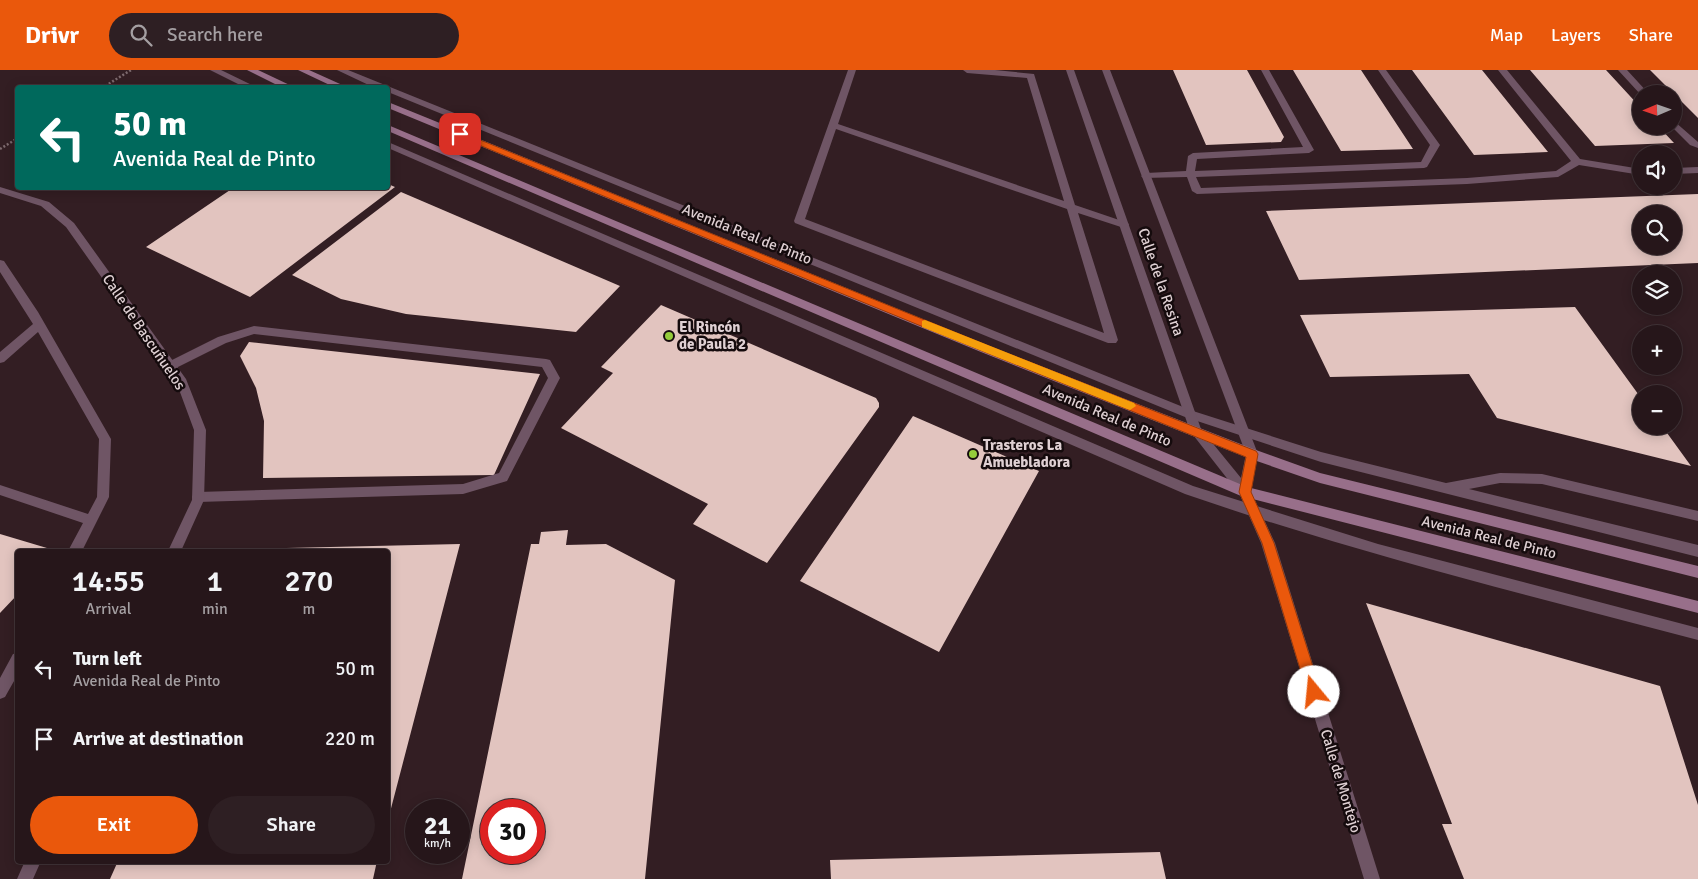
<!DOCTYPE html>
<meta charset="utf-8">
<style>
body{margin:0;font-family:Signika,sans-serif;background:#2e1f23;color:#f1f3f6;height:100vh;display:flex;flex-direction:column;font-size:19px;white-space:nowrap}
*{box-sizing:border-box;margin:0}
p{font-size:16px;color:#a49fa2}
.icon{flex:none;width:28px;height:28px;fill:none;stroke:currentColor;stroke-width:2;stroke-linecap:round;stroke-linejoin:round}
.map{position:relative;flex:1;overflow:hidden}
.details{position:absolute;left:15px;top:479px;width:375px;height:315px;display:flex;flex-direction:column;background:#26161a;border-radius:5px;box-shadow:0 2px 12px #0003,0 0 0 1px #423539}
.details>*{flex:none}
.banner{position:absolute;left:15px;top:15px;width:375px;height:105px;border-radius:5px;box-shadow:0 2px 12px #0003,0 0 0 1px #423539;background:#00695c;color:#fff;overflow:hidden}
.needle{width:32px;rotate:268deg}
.tools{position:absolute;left:1632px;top:15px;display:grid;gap:10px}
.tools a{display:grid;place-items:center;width:50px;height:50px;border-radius:50%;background:#26161a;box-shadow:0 2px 12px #0003,0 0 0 1px #423539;font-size:25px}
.speed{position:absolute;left:405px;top:729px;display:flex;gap:10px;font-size:25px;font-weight:700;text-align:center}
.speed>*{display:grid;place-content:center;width:65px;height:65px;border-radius:50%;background:#26161a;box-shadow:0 2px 12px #0003,0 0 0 1px #423539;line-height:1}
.speed small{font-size:12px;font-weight:400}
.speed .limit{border:8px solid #d22;background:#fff;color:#111}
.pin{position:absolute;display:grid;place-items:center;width:42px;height:42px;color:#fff;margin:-21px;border-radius:10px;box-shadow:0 2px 8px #0006}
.me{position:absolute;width:55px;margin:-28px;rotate:343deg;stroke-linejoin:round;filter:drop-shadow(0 0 4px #0008)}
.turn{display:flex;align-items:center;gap:18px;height:105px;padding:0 15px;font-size:22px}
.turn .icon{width:65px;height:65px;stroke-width:2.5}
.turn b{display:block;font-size:35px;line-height:42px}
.eta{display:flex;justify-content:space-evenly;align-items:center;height:85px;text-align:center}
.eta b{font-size:30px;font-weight:600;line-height:35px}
.button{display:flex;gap:10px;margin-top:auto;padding:10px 15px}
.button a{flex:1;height:58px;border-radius:30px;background:#ea580c;color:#fff;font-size:20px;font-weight:600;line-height:58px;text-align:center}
.button a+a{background:#2e1f23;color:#f1f3f6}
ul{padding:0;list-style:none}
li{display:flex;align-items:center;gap:15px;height:70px;padding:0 15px}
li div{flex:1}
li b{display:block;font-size:19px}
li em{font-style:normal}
header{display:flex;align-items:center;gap:30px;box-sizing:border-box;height:70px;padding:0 25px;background:#ea580c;color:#fff}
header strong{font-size:24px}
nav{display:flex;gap:28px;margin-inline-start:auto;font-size:18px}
.search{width:350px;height:45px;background:#2e1f23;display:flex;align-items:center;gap:12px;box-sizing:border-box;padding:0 18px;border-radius:28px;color:#a49fa2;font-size:19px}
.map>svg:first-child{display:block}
.building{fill:#e2c4bf;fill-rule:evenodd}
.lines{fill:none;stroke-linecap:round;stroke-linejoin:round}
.path{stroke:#7d6a6e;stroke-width:2.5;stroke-dasharray:2 2;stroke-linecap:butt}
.lane{fill:#6f5565;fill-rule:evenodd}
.street{fill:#6f5565;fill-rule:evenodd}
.secondary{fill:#986f8a;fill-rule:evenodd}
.route{fill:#ea580c;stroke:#983908}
.slow{fill:#f59e0b}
.poi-dot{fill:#95cc3b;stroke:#150b0d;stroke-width:2}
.labels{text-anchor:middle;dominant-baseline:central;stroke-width:5;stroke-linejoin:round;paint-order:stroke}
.street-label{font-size:15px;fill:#dfd0d3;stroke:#150b0d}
.poi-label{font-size:15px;font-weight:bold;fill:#dfd0d3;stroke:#150b0d;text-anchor:start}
</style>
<header>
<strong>Drivr</strong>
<div class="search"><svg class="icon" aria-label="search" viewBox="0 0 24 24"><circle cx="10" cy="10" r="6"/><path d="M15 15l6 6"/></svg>Search here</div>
<nav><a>Map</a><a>Layers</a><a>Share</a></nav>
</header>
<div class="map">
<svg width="1698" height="809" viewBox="0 0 1698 809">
<rect width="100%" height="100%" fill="#331e23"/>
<path class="building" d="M1173,0H1247L1284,67L1281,72L1206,75Z
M1293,0H1361L1413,79L1341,81Z
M1412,0H1482L1548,82L1474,85Z
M1530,0H1606L1641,38V56H1658L1674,73L1595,76Z
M1650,0H1698V48Z
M388,114L395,117L250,227L146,177L233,118H388Z
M401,122L499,164L620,216L576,262L406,244L341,229L292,205Z
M1698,124V193L1299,210L1266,141ZM1641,144H1674V176H1641Z
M661,235L876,328L879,333V337L767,493L693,454L708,434L561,358L613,303L601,297Z
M1575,237L1641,328V356H1662L1691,396L1497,348L1469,304L1330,307L1300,245Z
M249,272L540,304L494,405L263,408L264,351L256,318L240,286Z
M913,346L1039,401L939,582L800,511Z
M568,460L566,475L606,474L675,510L645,809H462L531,474H539L541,462ZM491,740H534V782H491Z
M0,464L57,481H18V524L0,543Z
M460,474L388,750V481H245L246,479Z
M1366,533L1660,616L1698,735V809H1464L1442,754H1452Z
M1160,782L1166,809H831L830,790Z
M118,791H377L373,809H110Z"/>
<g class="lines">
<path class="path" d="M102,18L131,0
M0,79L18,68"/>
<path class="lane" d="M210,0H221L258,18H246Z
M337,0H348L1193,341L1321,382L1446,413L1500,403L1542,404L1698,441V451L1542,414L1500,413L1469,419L1698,475V487L1321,392L1185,347L388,22V18H375Z
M848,0H856L838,54L1064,131L1027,8L967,3L963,0H995L1034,4L1075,135L1128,153L1129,155L1124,158L1078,143L1118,270L1116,273H1108L795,153L794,151ZM836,59L1067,139L1104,263L805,149Z
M1261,0H1269L1314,80L1309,83L1197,89L1195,101L1421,92L1430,75L1378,0H1386L1440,75L1427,97L1424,98L1196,107L1201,118L1467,108L1556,101L1571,91L1498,0H1507L1580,89L1641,99V105L1579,95L1558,107L1467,114L1197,124L1192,121L1187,107L1143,108L1141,106L1146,103L1186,101L1188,86L1193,83L1303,77Z
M1618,0H1627L1649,24L1641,25Z
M1674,51L1698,72V78L1690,75L1671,56H1674Z
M388,72L1193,416L1378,474L1698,558V570C1526,525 1353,482 1185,424L388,78Z
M1698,97V103L1674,104V98Z
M0,190L4,191L38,242L111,369L109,427L82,481H68L83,453L0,425V415L88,444L97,427L99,369L38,262L4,292L0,293V282L33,254L0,202Z
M254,256L546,289L550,290L560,308L507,411L463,424L198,432L194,431L192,427L194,423L198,422L463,414L499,403L548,308L542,297L254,264L226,273L174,299H166L164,296L166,293L218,267Z
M18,583V604L5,627L0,629V608L13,584Z"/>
<path class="street" d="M1066,0H1074L1201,359L1241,408L1246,384L1102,0H1110L1258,384L1251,422L1275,473L1380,809H1364L1261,473L1240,425L1190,361Z
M0,117L49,132L74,153L186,309L206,360L204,430L181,481H168L192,430L194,360L177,314L66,157L41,136L0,123Z
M25,791H41L33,809H17Z"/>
<path class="secondary" d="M247,0H258L296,18H283Z
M298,0H309L349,18H336Z
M388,32L989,276L1256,380L1320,403L1698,496V508L1320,413L1248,388L981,282L388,38Z
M388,55L1247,417L1698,531V543L1241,426L388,61Z"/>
</g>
<path class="route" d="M457,63H463L989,276L1256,381L1258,384L1251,422L1274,473L1321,622L1319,627L1314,629L1309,627L1307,622L1262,473L1239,422L1246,387L982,281L457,66Z"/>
<path class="slow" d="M925,250L1134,333L1136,336L1130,340L1127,339L922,257V251Z"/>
<g class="poi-dot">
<circle cx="669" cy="266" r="5"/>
<circle cx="973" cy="384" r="5"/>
</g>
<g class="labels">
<g class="street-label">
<text transform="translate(747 164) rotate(22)">Avenida Real de Pinto</text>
<text transform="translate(1161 212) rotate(71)">Calle de la Resina</text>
<text transform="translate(144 262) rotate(56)">Calle de Bascuñuelos</text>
<text transform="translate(1107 345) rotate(23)">Avenida Real de Pinto</text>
<text transform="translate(1489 467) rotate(14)">Avenida Real de Pinto</text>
<text transform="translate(1341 711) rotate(73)">Calle de Montejo</text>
</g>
<g class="poi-label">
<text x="679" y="257">El Rincón<tspan x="679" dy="17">de Paula 2</tspan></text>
<text x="983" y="375">Trasteros La<tspan x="983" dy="17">Amuebladora</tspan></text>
</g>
</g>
</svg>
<div class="tools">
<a><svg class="needle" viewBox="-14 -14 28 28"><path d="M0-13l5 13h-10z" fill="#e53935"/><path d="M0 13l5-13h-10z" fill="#a49fa2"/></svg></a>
<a><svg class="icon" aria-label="sound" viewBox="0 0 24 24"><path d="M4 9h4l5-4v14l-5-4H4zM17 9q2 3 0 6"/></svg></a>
<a><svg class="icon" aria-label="search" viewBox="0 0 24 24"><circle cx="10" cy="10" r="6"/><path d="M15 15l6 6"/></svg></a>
<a><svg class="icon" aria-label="layers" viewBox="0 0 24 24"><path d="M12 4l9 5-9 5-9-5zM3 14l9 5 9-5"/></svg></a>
<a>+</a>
<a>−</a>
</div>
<div class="speed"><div>21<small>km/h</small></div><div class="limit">30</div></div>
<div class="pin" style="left:460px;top:64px;background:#d93025"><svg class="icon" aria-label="arrive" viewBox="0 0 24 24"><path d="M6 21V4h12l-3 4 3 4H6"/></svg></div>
<svg class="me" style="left:1314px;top:622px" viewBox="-20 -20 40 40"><circle r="19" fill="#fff"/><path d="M0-13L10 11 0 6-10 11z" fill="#ea580c"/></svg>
<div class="banner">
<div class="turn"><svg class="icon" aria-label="left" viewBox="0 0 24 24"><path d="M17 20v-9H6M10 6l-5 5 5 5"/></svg><div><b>50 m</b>Avenida Real de Pinto</div></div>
</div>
<section class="details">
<div class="eta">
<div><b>14:55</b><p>Arrival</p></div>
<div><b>1</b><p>min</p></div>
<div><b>270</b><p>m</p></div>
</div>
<ul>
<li><svg class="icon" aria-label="left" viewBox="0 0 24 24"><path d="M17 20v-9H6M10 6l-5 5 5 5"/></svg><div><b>Turn left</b><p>Avenida Real de Pinto</p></div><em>50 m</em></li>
<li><svg class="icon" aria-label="arrive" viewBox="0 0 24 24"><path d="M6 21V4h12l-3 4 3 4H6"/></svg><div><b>Arrive at destination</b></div><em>220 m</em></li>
</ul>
<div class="button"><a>Exit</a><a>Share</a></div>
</section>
</div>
